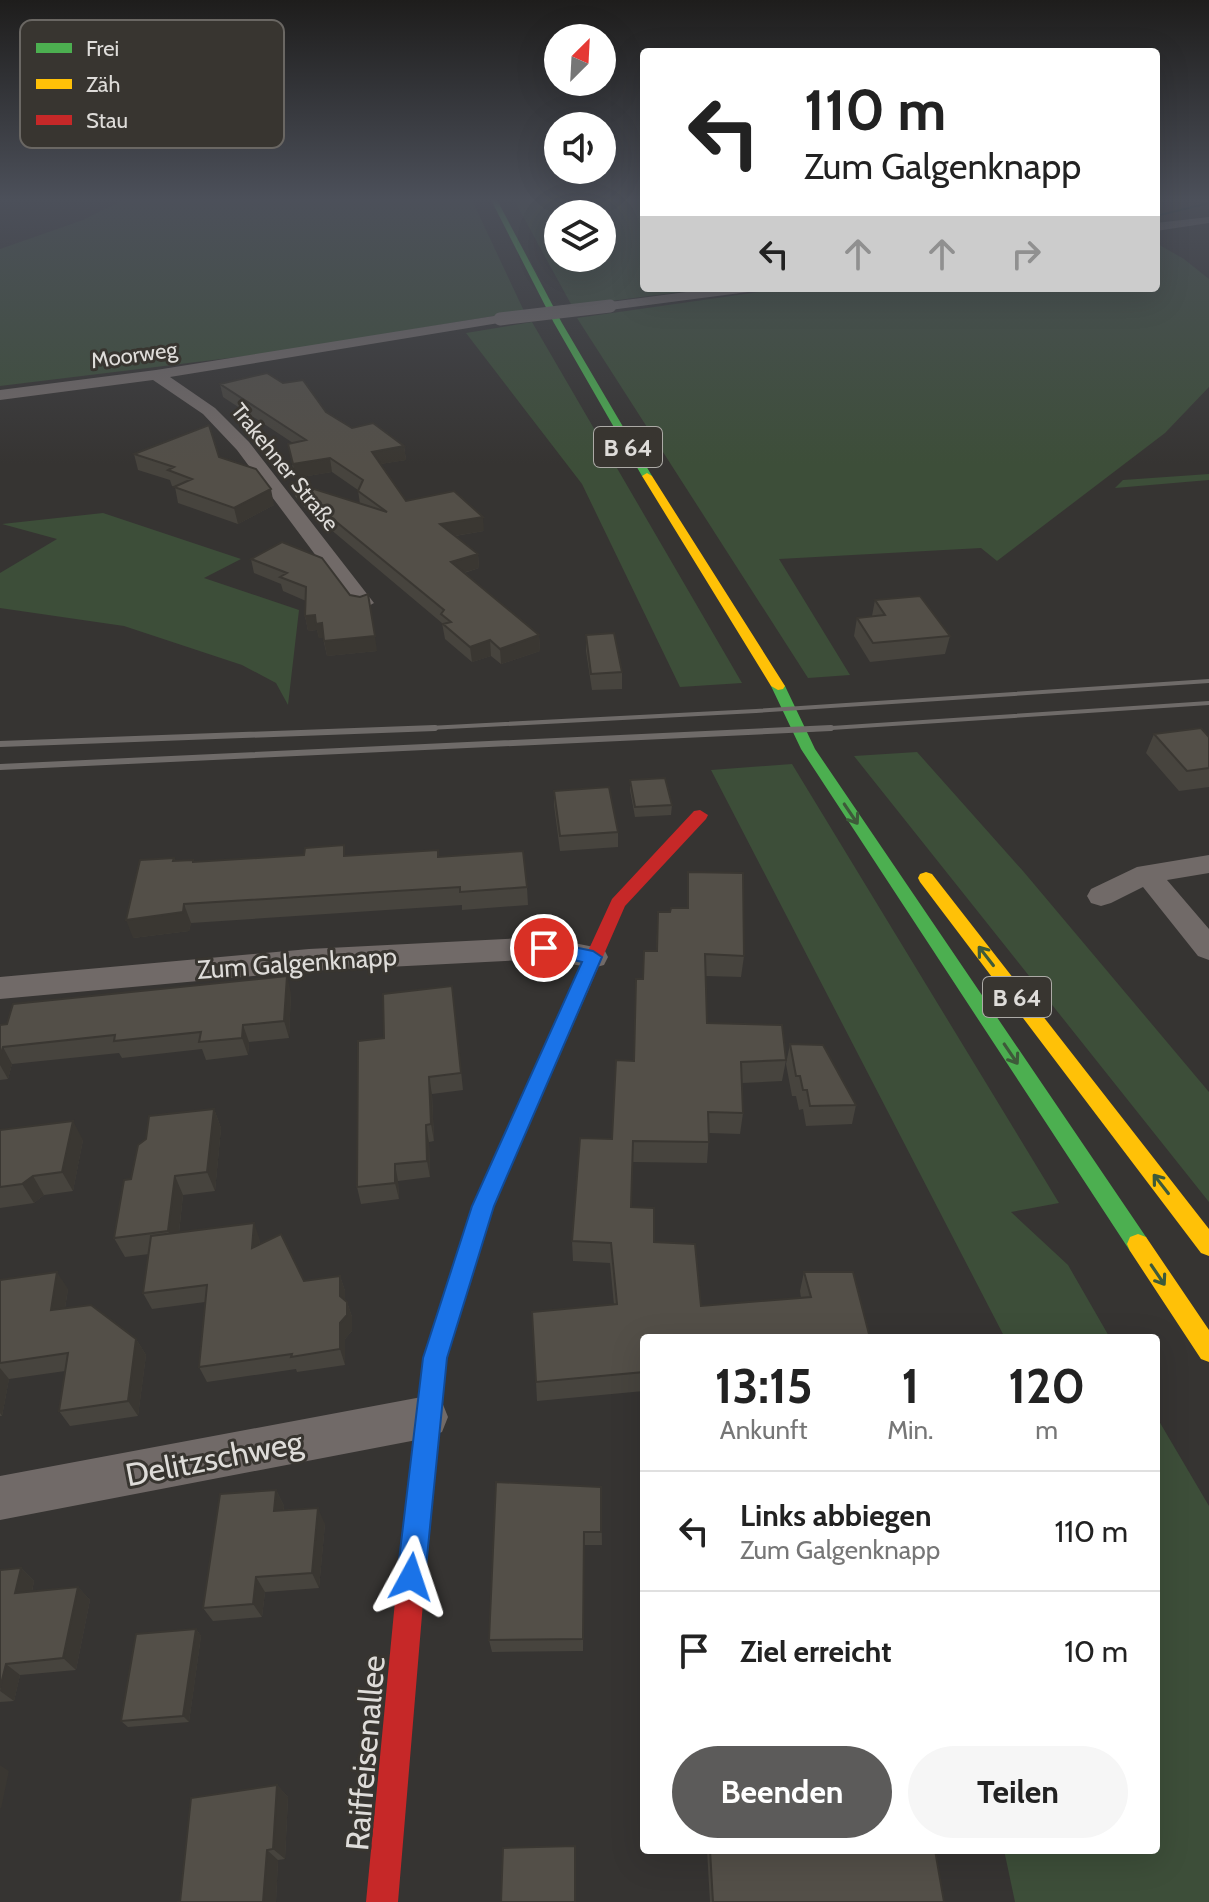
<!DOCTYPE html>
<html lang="de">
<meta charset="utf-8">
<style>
body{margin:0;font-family:Cabin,sans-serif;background:#f6f6f6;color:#222;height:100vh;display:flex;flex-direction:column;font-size:30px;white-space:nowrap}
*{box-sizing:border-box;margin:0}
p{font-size:26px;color:#767676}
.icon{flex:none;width:44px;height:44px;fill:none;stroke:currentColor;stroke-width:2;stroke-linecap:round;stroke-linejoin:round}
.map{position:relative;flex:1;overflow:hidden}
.drawer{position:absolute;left:640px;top:1334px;width:520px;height:520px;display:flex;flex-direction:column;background:#fff;border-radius:8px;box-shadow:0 8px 32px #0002}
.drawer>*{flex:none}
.hud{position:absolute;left:640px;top:48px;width:520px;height:244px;border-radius:8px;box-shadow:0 8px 32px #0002;background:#fff;color:#222;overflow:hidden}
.needle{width:52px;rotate:24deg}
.fabs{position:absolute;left:544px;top:24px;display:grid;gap:16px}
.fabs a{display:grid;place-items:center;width:72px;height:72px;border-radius:50%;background:#fff;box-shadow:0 8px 32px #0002;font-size:40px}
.pin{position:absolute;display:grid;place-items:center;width:68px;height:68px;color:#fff;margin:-34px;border:4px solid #fff;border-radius:50%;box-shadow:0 2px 8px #0007}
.me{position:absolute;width:88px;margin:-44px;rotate:5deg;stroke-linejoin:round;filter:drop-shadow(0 0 6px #0008)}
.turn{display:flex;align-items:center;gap:28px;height:168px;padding:0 32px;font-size:36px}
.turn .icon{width:104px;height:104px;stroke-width:2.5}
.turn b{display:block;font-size:56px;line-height:68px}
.lanes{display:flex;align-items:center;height:76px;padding:0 32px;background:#0003;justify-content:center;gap:40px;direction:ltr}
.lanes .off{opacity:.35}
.eta{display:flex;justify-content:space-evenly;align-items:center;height:136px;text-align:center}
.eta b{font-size:48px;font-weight:700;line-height:56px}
.button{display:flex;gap:16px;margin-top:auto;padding:16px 32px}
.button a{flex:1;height:92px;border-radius:48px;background:#5c5b5a;color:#fff;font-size:32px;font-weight:700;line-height:92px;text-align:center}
.button a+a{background:#f6f6f6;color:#222}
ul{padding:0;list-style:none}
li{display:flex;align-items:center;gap:24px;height:120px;padding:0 32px;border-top:2px solid #e0e0e0}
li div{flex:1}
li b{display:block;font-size:30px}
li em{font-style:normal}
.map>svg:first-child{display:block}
.green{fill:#3d4e39;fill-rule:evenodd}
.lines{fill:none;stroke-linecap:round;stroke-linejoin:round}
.stream{fill:#052930;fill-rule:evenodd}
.street{fill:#716a68;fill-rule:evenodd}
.fast{fill:#4caf50;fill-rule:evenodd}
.slow{fill:#ffc107;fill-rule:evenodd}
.jam{fill:#c62828;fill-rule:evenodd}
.rail-far1{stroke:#6f6b69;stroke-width:4}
.rail{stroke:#6f6b69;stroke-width:6}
.street-bridge{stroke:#716a68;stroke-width:13}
.wall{fill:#47443e}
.shaded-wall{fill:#3a3732}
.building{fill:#534f48;stroke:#3a3732;stroke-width:2}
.oneway{stroke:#3e5a3a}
.route{fill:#1a73e8;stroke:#114b97;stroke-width:2}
.labels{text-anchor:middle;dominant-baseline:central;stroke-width:6;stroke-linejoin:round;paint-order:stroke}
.far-street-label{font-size:22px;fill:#dedcd9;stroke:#383530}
.shield{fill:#383530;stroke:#acaaa6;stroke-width:2}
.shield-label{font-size:24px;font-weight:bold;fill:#dedcd9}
.street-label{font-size:26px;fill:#dedcd9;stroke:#383530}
.near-street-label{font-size:32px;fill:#dedcd9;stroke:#383530}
.key{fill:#383530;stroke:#6a6763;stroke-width:2}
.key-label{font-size:22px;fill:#dedcd9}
</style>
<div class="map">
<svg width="1209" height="1902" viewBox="0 0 1209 1902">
<rect width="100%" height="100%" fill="#363432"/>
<path class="green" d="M127,198H471L524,311L271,353L0,386V249L83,220Z
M513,198H644V288H711L572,306ZM558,214H602V258H558Z
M1156,243L1184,259L1209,279V387L1165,433L997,561L981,548L779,559L850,675L808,678L577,318L787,288H1156Z
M532,322L742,683L680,687L582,484L466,333Z
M1209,474V480L1115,488L1123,480Z
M103,513L241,559L204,578L299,610L288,705L276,683L242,665L124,626L0,608V573L57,539L2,524Z
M917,752L1023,871L1209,1092V1202L854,756Z
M792,764L1059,1203L1011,1212L1068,1265L1110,1338H1005L711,770Z
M1156,1416L1209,1506V1902H1015L1004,1850H1156Z"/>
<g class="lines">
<path class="stream" d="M1209,202V204L1156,217V215Z"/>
<path class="street" d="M1209,217V223L1156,231V223Z
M717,288H755L748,292L610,310L603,306L610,302Z
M500,315L507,319L505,322L170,377L215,408L249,442L374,603L363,609L355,608L237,450L203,414L153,380L0,400V390L156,370Z
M1209,855V873L1167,880L1209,929V960L1198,956L1143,887L1111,903L1101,906L1091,903L1087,896L1091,889L1137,867Z
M544,937L604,949L608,957L604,965L593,968L544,959L309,971L0,999V977L309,949Z
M427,1396L442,1402L448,1417L442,1432L427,1438L0,1520V1476Z"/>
<path class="fast" d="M490,198H496L562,323L652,476L651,478L642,476L554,323Z
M778,682L785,686L815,749L1146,1237L1149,1244L1146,1251L1138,1254L1130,1251L801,749L771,686Z"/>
<path class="slow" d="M647,473L652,476L785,686L783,689L778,690L771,686L642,476Z
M926,872L932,874L1209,1229V1256L1201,1253L920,882L918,878L920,874Z
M580,981L587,983L589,988L494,1206L447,1358L424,1591L420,1601L410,1605L400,1601L396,1591L423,1358L472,1206L571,988L573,983Z
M1138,1234L1146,1237L1209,1330V1362L1201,1359L1130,1251L1127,1244L1130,1237Z"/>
<path class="jam" d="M700,810L708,815L706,819L625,906L587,993H573L571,988L612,899L694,811Z
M410,1577L420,1581L424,1591L398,1902H366L396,1591L400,1581Z"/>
<path class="rail-far1" d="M390,730L756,711L1209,681
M801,730L1209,703"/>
<path class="rail" d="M0,744L435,728
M0,767L831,728"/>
<path class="street-bridge" d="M500,319L610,306"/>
</g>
<path class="wall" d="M220,384L326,412L352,428L404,446L406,460L380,464L406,501L484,531L455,536L478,554L479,568L464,573L539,635L540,651L501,664L491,656L472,662L445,639L442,623L304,507L295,496L292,482L360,504L358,490L332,472L295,478L288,444L293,443L223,397Z
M134,454L219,457L274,505L238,524L178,503L175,487L172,486L170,480L138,470Z
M282,542L377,651L327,656L323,638H319L317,630L308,631L305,616L306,601L283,591L281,584L254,573L251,559Z
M875,600L950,636L945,654L870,662L854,636L857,618L872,616Z
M586,635L622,672V689L592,690L586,651Z
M1154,734L1209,737V787L1179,791L1146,753Z
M630,780L672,805L671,815L635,817L630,790Z
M554,791L618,832V847L560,851L554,805Z
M438,850L439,857L527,887L528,905L462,910V905L191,923L189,931L133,938L174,858L175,861L193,860L194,862L347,856Z
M688,872L744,956L741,977L706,976L707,1023L786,1060L782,1081L742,1083L743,1113L740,1134L709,1133L707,1163L633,1162L631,1207L654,1242L701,1306L801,1298L800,1291L804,1272L870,1338H644V1391L537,1401L536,1382L614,1305L610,1263L573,1261L572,1241L612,1139L634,1061L643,979L656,951L658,912H670L687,908Z
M452,986L463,1090L432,1094L434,1141L429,1142L430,1177L398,1181L399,1199L361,1204L357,1187L384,1038Z
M291,993L289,1038L249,1042L248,1055L206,1060L202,1049L122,1058L119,1053L12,1064L8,1079L0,1080V1025Z
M790,1044L856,1105L852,1124L806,1126L803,1109L799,1110L796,1096H792L786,1064Z
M214,1109L221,1128L215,1191L183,1195L179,1233L260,1240V1244L304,1281L340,1276L345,1291V1300L347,1302L352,1317V1331L345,1339V1365L297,1372L296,1369L207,1382L199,1367L205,1302L152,1309L143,1293L149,1254L125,1257L114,1238L131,1179Z
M0,1130L83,1140L73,1191L44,1195L34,1203L0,1208Z
M0,1280L68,1289L65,1308L136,1339L146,1355L138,1416L70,1426L59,1411L65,1371L9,1379L2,1416H0Z
M601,1487L602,1545H584L583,1651L492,1652L489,1640Z
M276,1490L284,1506V1511L325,1524L319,1588L265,1592L262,1617L213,1621L203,1608Z
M21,1568L34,1581L32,1592L78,1587L90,1600L76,1670L20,1675L14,1701L0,1702V1570Z
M196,1629L201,1636L189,1722L128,1727L121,1721Z
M277,1785L288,1797L285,1859L278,1860L276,1902H177H180Z
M707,1850H935L944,1902H710Z"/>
<path class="shaded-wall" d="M404,446L406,460L374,465L372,452Z
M330,458L332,472L295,478L293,464Z
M271,489L274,505L238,524L234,508Z
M483,517L484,531L441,538L440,524Z
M478,554L479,568L452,576L451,562Z
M315,615L322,623L325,638H319L317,630L308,631L305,616Z
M539,635L540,651L501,664L500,649Z
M375,636L377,651L327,656L324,641Z
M490,640L491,656L472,662L470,647Z
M184,904L191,923L189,931L133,938L126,920Z
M287,976L291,993L289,1038L284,1021Z
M243,1025L249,1042L248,1055L242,1038Z
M3,1047L12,1064L8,1079L0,1065V1057Z
M429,1077L432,1094L434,1141L431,1124Z
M214,1109L221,1128L215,1191L207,1172Z
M73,1121L83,1140L73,1191L62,1172Z
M426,1125L429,1142L430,1177L427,1161Z
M395,1164L398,1181L399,1199L395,1183Z
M33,1176L44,1195L34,1203L22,1184Z
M175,1176L183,1195L177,1250L168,1231Z
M254,1223L260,1240L258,1264L252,1248Z
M57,1272L68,1289L62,1326L51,1310Z
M340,1276L345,1291V1312L340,1296Z
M347,1302L352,1317V1331L345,1339V1365L340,1349V1323Z
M136,1339L146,1355L138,1416L128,1401Z
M0,1368L9,1379L2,1416L0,1413Z
M276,1490L284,1506L282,1527L274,1511Z
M318,1508L325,1524L319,1588L312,1573Z
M21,1568L34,1581L29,1606L15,1593Z
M256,1577L265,1592L262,1617L253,1604Z
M78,1587L90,1600L76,1670L63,1658Z
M196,1629L201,1636L189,1722L183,1716Z
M6,1664L20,1675L14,1701L0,1691Z
M0,1765L9,1771L1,1809L0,1808Z
M277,1785L288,1797L285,1859L273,1849Z
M267,1850L278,1860L276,1902H263Z"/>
<path class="building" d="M267,373L283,383L303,380L326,412L352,428L373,423L404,446L372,452L406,501L454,491L483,517L440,524L478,554L451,562L539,635L500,649L490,640L470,647L443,624L451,622L441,614L444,610L301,493L292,482L387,512L358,491L363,480L330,458L293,464L288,444L306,440L220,384Z
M209,425L219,457L256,469L271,489L234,508L174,487L192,479L168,470L174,467L134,454Z
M282,542L322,558L350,595L360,597L368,594L375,636L324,641L322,623L316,624L315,615L305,616L306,587L280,577L287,573L251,559Z
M920,596L950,636L873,643L857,618L885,615L875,600Z
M614,633L622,672L591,674L586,635Z
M1201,728L1209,737V768L1187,771L1154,734Z
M665,778L672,805L635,807L630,780Z
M609,787L618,832L560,836L554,791Z
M344,845V856L438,850V857L523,851L527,887L460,892V887L184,904L183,912L126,920L140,860L174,858L173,861L193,860V862L304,855L305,848Z
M688,872L743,873L744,956L705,954L707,1023L782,1025L786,1060L741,1062L743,1113L708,1112L709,1142L633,1141L631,1207L654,1208V1242L695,1244L701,1306L811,1297L804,1272H853L870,1338H644V1372L536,1382L532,1312L617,1304L611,1243L572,1241L580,1138L612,1139L616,1060L634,1061L636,979H643L644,951H657L658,912H670L671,908H688Z
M287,976L284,1021L243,1025L242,1038L199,1042L201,1032L114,1041L115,1035L3,1047L0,1057V1025L7,1024L13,1004Z
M452,986L461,1073L429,1077L431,1124L426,1125L427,1161L395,1164V1183L357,1187L358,1041L384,1038L383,994Z
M790,1044L823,1045L856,1105L810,1106L807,1090H803L800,1076H796Z
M214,1109L207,1172L175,1176L168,1231L114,1238L124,1180L131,1179L138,1145L146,1139L149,1116Z
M73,1121L62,1172L33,1176L22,1184L0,1187V1130Z
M254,1223L252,1248L281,1234L304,1281L340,1276V1296L347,1302V1315L340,1323V1349L291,1357L292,1354L199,1367L207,1285L143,1293L151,1236Z
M57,1272L51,1310L91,1305L136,1339L128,1401L59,1411L68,1353L0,1363V1280Z
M496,1482L601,1487V1532H584L583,1639L489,1640Z
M276,1490L274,1511L318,1508L312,1573L256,1577L253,1604L203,1608L220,1494Z
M21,1568L15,1593L78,1587L63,1658L6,1664L0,1688V1570Z
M196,1629L183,1716L121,1721L136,1634Z
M277,1785L273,1849L267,1850L263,1902H177H180L191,1798Z
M575,1846V1902H501L503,1848Z
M710,1850H935L944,1902H713Z"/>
<defs><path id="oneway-shaft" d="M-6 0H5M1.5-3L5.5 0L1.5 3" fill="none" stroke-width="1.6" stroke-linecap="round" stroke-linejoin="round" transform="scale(2)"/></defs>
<g class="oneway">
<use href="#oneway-shaft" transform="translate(851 814) rotate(56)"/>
<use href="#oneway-shaft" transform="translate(986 956) rotate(-128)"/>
<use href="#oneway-shaft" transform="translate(1011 1054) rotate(56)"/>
<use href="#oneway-shaft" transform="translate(1161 1184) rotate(-128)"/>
<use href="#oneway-shaft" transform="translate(1158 1275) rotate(56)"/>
</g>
<linearGradient id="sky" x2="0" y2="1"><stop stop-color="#1e1d1c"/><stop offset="0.43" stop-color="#4c505a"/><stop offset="1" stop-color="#4c505a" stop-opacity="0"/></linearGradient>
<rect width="1209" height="464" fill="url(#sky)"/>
<path class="route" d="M544,941L593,951L602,957L494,1206L447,1358L425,1577L421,1587L411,1591L401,1587L397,1577L423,1358L472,1206L582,962L538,952L535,948Z"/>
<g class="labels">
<g class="far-street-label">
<text transform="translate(134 355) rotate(-8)">Moorweg</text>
<text transform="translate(285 467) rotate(51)">Trakehner Straße</text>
</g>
<g class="shield">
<rect x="594" y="427" width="68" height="40" rx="6"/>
<rect x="983" y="977" width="68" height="40" rx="6"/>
</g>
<g class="shield-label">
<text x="628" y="447">B 64</text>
<text x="1017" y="997">B 64</text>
</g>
<g class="street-label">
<text transform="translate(297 963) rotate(-4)">Zum Galgenknapp</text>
</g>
<g class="near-street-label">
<text transform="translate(214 1458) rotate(-11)">Delitzschweg</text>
<text transform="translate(365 1753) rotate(-85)">Raiffeisenallee</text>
</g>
</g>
<rect x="20" y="20" width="264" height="128" rx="12" class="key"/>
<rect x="36" y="43" width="36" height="10" fill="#4caf50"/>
<rect x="36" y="79" width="36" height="10" fill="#ffc107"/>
<rect x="36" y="115" width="36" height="10" fill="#c62828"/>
<g class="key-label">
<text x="86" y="56">Frei</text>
<text x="86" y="92">Zäh</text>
<text x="86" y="128">Stau</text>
</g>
</svg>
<div class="fabs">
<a><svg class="needle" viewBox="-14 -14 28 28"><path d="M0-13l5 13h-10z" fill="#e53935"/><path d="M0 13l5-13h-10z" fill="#767676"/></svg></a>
<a><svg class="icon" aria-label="sound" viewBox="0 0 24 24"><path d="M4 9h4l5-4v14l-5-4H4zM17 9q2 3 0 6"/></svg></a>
<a><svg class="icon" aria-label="layers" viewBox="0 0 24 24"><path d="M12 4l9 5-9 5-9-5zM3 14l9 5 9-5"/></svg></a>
</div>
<div class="pin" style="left:544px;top:948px;background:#d93025"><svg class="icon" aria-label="arrive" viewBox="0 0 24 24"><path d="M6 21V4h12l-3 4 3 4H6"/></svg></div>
<svg class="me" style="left:411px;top:1577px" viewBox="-20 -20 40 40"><path d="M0-17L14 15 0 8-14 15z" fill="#1a73e8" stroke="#fff" stroke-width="4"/></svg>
<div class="hud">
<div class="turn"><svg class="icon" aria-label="left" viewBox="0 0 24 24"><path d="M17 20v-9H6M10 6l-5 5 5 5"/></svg><div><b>110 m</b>Zum Galgenknapp</div></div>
<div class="lanes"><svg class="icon" aria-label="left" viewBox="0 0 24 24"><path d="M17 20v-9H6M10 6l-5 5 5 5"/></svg><svg class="icon off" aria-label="ahead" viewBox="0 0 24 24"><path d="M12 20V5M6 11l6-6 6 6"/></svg><svg class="icon off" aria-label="ahead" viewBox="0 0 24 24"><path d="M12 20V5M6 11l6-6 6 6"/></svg><svg class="icon off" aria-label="right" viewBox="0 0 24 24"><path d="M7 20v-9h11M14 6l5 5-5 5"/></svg></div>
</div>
<section class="drawer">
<div class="eta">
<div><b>13:15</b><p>Ankunft</p></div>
<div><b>1</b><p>Min.</p></div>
<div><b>120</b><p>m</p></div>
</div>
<ul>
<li><svg class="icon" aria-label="left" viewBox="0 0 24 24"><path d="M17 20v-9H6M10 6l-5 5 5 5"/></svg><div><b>Links abbiegen</b><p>Zum Galgenknapp</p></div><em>110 m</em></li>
<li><svg class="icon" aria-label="arrive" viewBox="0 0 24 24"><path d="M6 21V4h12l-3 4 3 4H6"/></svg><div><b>Ziel erreicht</b></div><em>10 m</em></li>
</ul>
<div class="button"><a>Beenden</a><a>Teilen</a></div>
</section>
</div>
